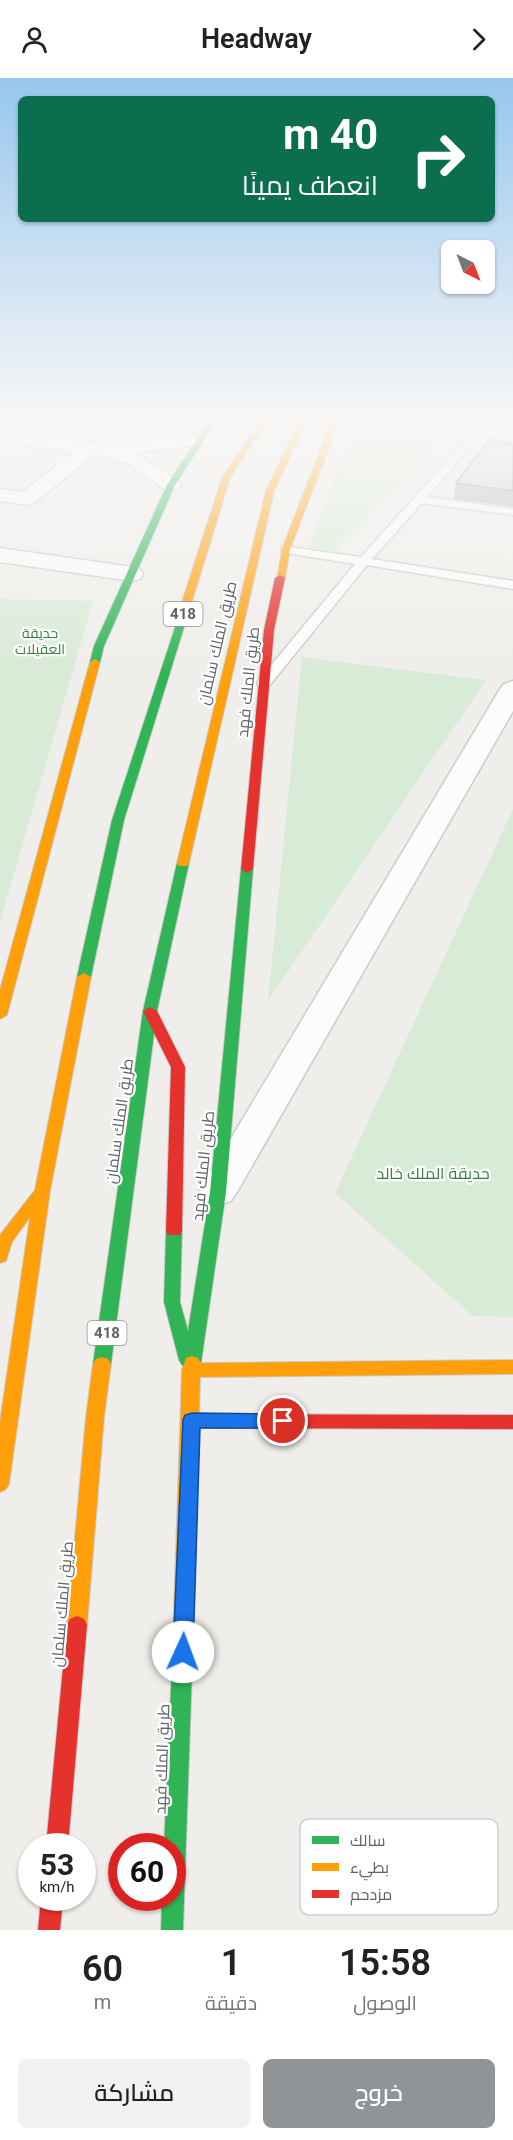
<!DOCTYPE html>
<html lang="ar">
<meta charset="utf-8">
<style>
body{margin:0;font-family:Roboto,Cairo,sans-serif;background:#f2f2f2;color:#222;direction:rtl;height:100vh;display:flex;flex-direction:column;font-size:22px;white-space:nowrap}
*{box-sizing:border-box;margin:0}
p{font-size:20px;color:#767676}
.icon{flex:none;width:33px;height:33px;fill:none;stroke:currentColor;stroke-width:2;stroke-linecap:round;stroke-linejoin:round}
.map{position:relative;height:1852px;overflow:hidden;direction:ltr}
.drawer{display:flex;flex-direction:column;background:#fff;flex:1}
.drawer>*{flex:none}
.top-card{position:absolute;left:18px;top:18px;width:477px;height:126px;border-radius:9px;box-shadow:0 2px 4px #0004;direction:rtl;background:#0b6e4f;color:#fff;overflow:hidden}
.needle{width:39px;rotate:138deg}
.tools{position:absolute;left:441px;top:162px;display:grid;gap:12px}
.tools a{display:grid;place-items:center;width:54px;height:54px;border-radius:9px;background:#fff;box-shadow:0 2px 4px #0004;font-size:30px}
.speed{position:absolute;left:18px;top:1755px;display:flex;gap:12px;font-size:30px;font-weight:700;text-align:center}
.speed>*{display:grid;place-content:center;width:78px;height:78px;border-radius:50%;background:#fff;box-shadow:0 2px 4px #0004;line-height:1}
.speed small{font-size:15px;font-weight:400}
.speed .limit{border:9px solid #d22;background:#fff;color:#111}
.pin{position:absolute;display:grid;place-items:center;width:51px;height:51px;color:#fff;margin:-26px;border:3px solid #fff;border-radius:50%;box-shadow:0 2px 6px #0007}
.me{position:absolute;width:66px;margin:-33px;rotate:2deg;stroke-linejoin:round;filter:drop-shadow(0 0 4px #0008)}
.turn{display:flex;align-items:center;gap:21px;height:126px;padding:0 18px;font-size:27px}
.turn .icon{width:78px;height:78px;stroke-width:2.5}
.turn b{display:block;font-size:42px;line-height:51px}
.eta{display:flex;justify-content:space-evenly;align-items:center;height:102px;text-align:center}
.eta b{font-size:36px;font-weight:600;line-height:42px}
.button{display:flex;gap:12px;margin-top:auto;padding:12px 18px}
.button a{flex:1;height:69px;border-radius:9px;background:#919496;color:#fff;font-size:24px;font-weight:600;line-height:69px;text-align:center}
.button a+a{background:#f2f2f2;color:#222}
header{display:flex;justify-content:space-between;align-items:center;height:78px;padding:0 18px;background:#fff;font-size:27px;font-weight:600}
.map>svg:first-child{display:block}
.green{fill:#d8ebd6}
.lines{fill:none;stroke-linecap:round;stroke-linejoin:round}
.lane-casing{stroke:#cbcccc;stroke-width:3}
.street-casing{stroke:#cbcccc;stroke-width:3}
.fast-casing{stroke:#cacacb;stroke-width:2}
.slow-casing{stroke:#cacacb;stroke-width:2}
.jam-casing{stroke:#cacacb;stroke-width:2}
.lane{fill:#fdfcfc;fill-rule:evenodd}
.street{fill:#fdfcfc;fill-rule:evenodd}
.fast{fill:#30b455;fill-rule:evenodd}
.slow{fill:#ff9f0a;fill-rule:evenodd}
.jam{fill:#e5322d;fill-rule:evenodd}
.wall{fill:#b8b7b5}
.building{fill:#d6d5d3;stroke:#969594;stroke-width:1.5}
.route{fill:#1a73e8;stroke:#114b97;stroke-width:1.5}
.labels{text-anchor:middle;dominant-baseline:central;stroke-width:4.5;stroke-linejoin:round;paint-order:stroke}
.far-park-label{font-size:14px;fill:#348238;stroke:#fff}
.shield{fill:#fff;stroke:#8f9295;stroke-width:1.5}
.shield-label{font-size:15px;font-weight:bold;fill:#5f6368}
.street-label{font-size:16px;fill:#5f6368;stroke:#fff}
.park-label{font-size:16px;fill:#348238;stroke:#fff}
.key{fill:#fff;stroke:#cfd0d2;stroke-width:1.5}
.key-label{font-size:16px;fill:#5f6368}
</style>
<header><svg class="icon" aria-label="forward" viewBox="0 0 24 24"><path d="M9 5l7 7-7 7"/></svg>Headway<svg class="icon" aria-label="person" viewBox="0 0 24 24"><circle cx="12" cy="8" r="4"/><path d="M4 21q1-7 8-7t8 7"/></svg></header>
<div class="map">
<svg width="513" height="1852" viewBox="0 0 513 1852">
<rect width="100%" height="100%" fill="#efeeea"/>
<path class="green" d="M367,339H469L474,342C470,356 455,356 442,359L334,473L309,469L337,395Z
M0,521L93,523L0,844Z
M302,579L486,602L268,923Z
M513,731V1239L473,1238L335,1115Z"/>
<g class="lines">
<g class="lane-casing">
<path id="lane" d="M487,339H497L485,353L513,356V362L480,358L427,419L513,431V437L422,425L372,481L513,503V511L367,487L269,608H259L257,605L259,602L355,486L286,475L282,474V468L361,479Z
M501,339H513V343L502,341Z"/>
</g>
<g class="street-casing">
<path id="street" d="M155,339L218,341L220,345L218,349L211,351L164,345L157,343Z
M0,352L90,364L147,363L200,355L207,357L210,361L207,365L200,367L136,375L178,403L181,407L178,411H164L127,385L95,376L34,425L27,427L0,423V411L23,414L74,374L0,364Z
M0,470L132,489L140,491L143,496L140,501L132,503L0,484Z
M513,603V633L237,1114L231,1123L218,1127L205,1123L199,1114L500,611L504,606Z"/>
</g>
<g class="fast-casing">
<path id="fast" d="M211,339H219L175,407L104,568L100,584L95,587L91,586L90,584L94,568L167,407Z
M182,528L190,530L124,742L91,899L84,903L79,902L77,899L112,742Z
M183,781L189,785L157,933L111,1286L108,1291L102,1293L96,1291L93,1286L143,933L177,785Z
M247,787L253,791L226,1114L201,1285L198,1290L192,1292L182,1287L179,1282L164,1224L166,1153L168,1149H180L182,1153L180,1224L188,1253L210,1114L241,791Z
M183,1555L190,1558L193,1564L183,1852H161L162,1820H172V1768H164L173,1564L176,1558Z"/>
</g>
<g class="slow-casing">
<path id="slow" d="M262,339H270L230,400L190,530L182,532L180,530L222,400Z
M301,339H309L274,413L189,785L187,788H179L177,785L266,413Z
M333,339H341L290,471L285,500L277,502L282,471Z
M95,581L100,584L7,937L0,941V912L90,584Z
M84,895L91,899L50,1113L9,1406L6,1411L0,1414V1344L30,1139L12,1164L6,1183L0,1185V1157L35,1112L77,899Z
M192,1278L198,1280L201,1285L513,1282V1296L200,1299L193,1564L190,1570L183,1573L176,1570L173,1564L182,1292L186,1280Z
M102,1279L108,1281L111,1286L104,1339L87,1547L84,1553L77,1556L70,1553L67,1547L86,1339L93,1286L96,1281Z"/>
</g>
<g class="jam-casing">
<path id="jam" d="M280,497L285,500L274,552L253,791L247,795L241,791L264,552L275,500Z
M150,929L157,933L185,989L182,1153L180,1157H168L166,1153L171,989L143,933Z
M192,1336L513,1337V1351L192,1350L186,1348L183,1343L186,1338Z
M77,1538L84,1541L87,1547L68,1768H46L67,1547L70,1541Z
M41,1820H63L60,1852H38Z"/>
</g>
<use href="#lane" class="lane"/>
<use href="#street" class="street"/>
<use href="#fast" class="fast"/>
<use href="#slow" class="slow"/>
<use href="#jam" class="jam"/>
</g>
<path class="wall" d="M513,366V429L454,421L456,405Z"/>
<path class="building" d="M489,362L513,366V413L456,405Z"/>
<linearGradient id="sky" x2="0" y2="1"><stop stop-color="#97c6ef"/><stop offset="0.57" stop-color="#f8f7f6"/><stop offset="1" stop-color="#f8f7f6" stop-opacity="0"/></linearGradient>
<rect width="513" height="598" fill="url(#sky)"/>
<path class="route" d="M192,1335L283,1336L290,1338L292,1343L290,1348L283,1350H200L193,1574L190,1581L183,1583L176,1581L173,1574L183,1342L185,1337Z"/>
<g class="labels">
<g class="far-park-label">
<text x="40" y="555">حديقة<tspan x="40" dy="16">العقيلات</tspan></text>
</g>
<g class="shield">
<rect x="163.5" y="524" width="39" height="24" rx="4.5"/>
<rect x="87.5" y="1243" width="39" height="24" rx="4.5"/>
</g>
<g class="shield-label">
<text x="183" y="536">418</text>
<text x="107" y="1255">418</text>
</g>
<g class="street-label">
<text transform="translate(217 565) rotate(-77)">طريق الملك سلمان</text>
<text transform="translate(248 604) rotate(-84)">طريق الملك فهد</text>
<text transform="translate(119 1043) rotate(-82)">طريق الملك سلمان</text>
<text transform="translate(203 1088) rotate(-84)">طريق الملك فهد</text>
<text transform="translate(62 1526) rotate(-85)">طريق الملك سلمان</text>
<text transform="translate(162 1681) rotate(-88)">طريق الملك فهد</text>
</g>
<g class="park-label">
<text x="433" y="1095">حديقة الملك خالد</text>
</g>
</g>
<rect x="300" y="1741" width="198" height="96" rx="9" class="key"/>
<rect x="312" y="1758" width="27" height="8" fill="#30b455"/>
<rect x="312" y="1785" width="27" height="8" fill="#ff9f0a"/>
<rect x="312" y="1812" width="27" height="8" fill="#e5322d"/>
<g class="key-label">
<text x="350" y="1768">سالك</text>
<text x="350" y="1795">بطيء</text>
<text x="350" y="1822">مزدحم</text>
</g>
</svg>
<div class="tools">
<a><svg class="needle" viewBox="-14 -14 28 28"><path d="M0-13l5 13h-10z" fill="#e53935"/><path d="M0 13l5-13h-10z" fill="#767676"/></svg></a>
</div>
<div class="speed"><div>53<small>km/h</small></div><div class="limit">60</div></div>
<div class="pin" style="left:283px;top:1343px;background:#d93025"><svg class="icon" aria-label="arrive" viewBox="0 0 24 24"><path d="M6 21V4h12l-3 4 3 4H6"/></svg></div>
<svg class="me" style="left:183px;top:1574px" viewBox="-20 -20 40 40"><circle r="19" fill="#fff"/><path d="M0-13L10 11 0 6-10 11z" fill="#1a73e8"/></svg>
<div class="top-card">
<div class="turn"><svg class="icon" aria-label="right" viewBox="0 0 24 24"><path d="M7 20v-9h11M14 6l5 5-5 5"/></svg><div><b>40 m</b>انعطف يمينًا</div></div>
</div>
</div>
<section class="drawer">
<div class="eta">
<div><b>15:58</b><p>الوصول</p></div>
<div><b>1</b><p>دقيقة</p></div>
<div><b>60</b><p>m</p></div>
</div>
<div class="button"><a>خروج</a><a>مشاركة</a></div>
</section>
